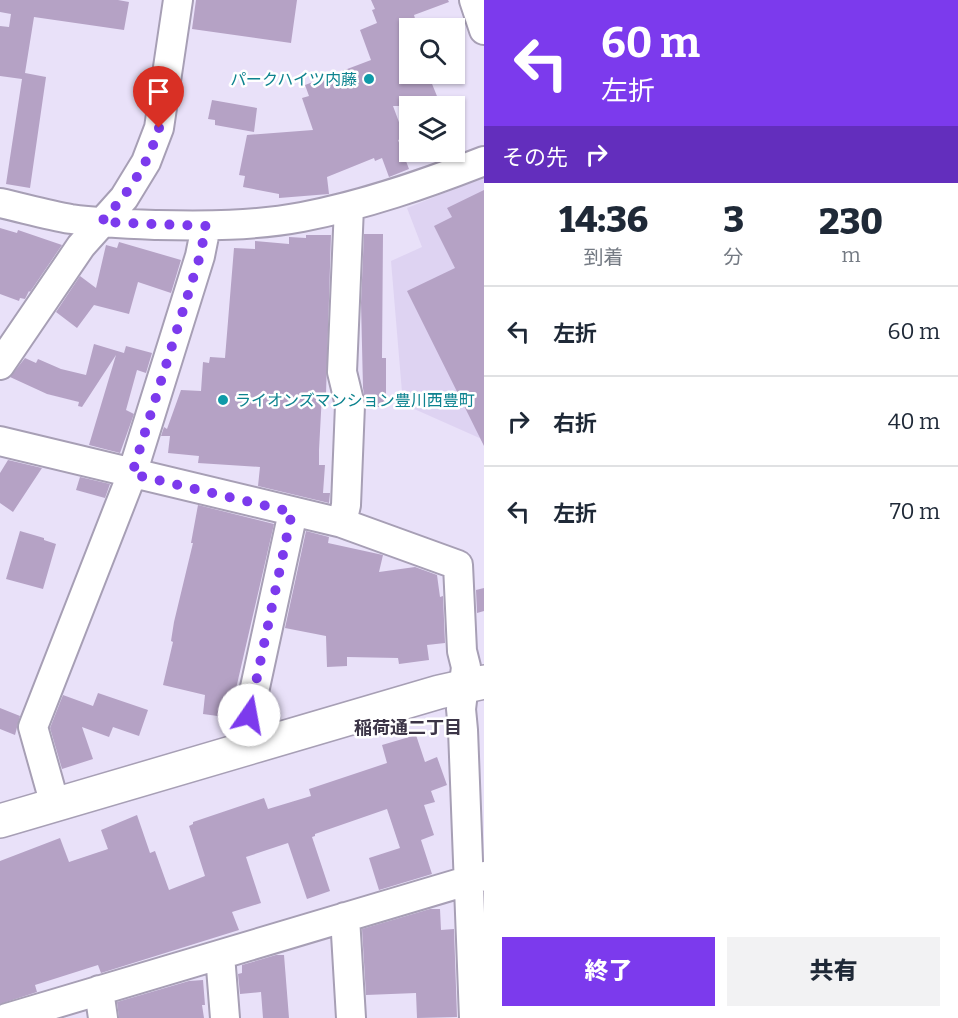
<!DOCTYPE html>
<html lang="ja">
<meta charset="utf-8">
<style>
body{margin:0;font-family:Bitter,"Noto Sans JP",serif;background:#f2f2f3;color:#1f2937;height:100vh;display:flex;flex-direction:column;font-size:22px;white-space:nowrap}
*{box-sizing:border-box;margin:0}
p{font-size:20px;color:#747a83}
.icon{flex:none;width:33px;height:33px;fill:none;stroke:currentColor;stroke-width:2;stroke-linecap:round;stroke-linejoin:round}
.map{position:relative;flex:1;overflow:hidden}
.panel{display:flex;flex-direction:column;background:#fff;width:474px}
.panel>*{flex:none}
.guide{background:#7c3aed;color:#fff;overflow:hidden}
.buttons{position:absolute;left:399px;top:18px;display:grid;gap:12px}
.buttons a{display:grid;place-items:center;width:66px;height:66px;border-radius:0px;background:#fff;box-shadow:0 2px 4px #0004;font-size:30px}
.pin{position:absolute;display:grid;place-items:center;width:51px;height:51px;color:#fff;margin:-62px -26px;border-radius:50% 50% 50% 0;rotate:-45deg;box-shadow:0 0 6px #0007}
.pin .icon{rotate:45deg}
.me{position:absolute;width:66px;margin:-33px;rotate:12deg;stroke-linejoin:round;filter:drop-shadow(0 0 4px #0008)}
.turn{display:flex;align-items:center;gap:21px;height:126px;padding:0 18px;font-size:27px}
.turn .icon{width:78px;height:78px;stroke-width:2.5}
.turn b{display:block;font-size:42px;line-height:51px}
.then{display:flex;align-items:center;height:57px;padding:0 18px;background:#0003;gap:12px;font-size:22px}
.eta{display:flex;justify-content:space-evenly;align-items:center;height:102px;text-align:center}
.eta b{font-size:36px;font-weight:800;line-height:42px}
.button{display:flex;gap:12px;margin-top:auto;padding:12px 18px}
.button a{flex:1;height:69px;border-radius:0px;background:#7c3aed;color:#fff;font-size:24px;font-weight:800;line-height:69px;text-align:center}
.button a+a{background:#f2f2f3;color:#1f2937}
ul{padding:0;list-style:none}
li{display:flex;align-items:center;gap:18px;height:90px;padding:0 18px;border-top:2px solid #e0e1e3}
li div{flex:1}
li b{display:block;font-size:22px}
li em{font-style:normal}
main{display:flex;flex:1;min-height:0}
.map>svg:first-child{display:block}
.built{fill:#ded3f2}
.building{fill:#b5a2c5}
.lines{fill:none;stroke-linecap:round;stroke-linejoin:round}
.street-casing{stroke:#a79fb5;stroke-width:32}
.secondary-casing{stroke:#a79fb5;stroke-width:36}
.street{stroke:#fff;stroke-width:28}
.secondary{stroke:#fff;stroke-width:33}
.route{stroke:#7c3aed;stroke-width:10;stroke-dasharray:0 18}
.culture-dot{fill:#0f9aa8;stroke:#fff;stroke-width:2}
.labels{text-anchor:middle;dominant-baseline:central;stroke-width:5;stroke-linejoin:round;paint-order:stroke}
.culture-label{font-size:16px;fill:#0d838f;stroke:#fff;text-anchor:end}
.neighbourhood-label{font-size:18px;font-weight:bold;fill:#3c3547;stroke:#fff}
</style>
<main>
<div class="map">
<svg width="484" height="1018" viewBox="0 0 484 1018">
<rect width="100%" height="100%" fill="#e9e1f9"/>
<path class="built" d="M484,177V440L403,404L391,261L422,247L407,208Z"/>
<path class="building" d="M0,0H118L129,2L124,30L34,17L25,73L46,77L30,188L6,184L22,79L0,76V26L9,27L11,14L0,12Z
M196,0H297L291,43L192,29Z
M371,0H448L449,2L414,15L416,22L410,25V74H428L441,106H393L403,133L400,134L401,139L398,140L409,169L389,177L382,158L375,161L374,158L327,177L329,194L279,198V194L243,187L245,176L239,175L247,135L313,130L302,98L309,96L305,85L371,60L360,30L377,23L372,10L375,9Z
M212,100L257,108L254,132L215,125V120L208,119Z
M484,190V446L407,291L455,268L434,226L452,217L447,208Z
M0,228L17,233L18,230L62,245L30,292L29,291L25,299L20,298L19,301L0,294Z
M364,234H383L382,358H386V407H366L363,388L361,303Z
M306,235H331L326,394H322L319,450V465H325L323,493H330L329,503L258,486L260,467L198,463L199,456L168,453L170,436H161L164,427L167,429L181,390L201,391L203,362L209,363L210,357L225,358L234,248L255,249V241L289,244V237L306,238Z
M119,242L181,260L171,293L138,282L129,314L94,305L77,328L56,312L80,276L96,288L106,245L117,248Z
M94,344L124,353L126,346L152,353L146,373L137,370L126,410L134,414L120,453L89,445L116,355L82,407L78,406L79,402L47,394L10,377L25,358L36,363L38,359L61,369L86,375Z
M8,460L42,468L13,512L0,503V473Z
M80,477L110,484L105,498L76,490Z
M198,505L274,524L235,693L232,718L203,714L205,695L163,685L173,642L171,641L174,622L193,543H191Z
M20,531L44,538V540L56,544L43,589L6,579Z
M306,531L329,537L328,543L383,555L379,572L415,567L437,575L440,597L443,596L445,643L427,645L429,660L399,664L398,658L347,657V666L327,667L326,636L285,628Z
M484,588V611L477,613L476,590Z
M98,693L148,710L139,736L113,727L109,737L82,727L93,759L62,769L50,728L63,695L93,706Z
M0,708L20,716L15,735L0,729Z
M416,735L425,762L437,757L447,785L431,791L435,802L424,805L434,835L421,840L432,874L379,890L369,858L400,848L387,809L315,834V836L312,837L330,891L307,899L288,843L246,857L261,903L232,912L239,930L101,973L98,965L35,985L37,992L0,1004V861L60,838L69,862L108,849L101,830L137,815L150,853L155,851L169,890L205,876L189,826L193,824V822L264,798L268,809L311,796L309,789L387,763L382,745Z
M430,909H440L441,930L454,929L457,1017L417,1018L416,993L366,995L362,929Z
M276,955H284L289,1018H263L261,992L240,994L238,974L242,973V965Z
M203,980L205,1005H202L204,1018H119L117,1002L189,981Z"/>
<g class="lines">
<g class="street-casing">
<path id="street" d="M474,0L484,30
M0,203C23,208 47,215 71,219C99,223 129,224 157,225C205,226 255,226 302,217C365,205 425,184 484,161
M0,365L81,246L124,198L146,162L159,128L178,0
M0,441L342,523L458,565L462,651L466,667L461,709L463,730L474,1018
M342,523L346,505L350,405L342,372L349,207
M260,744L249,715L293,512
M55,805L33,727L132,474L200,256L206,226
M345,917L351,1018
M220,955L225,1018
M99,990L103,1018
M7,1018L484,876"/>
</g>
<g class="secondary-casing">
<path id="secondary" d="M0,821L439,692L484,682"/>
</g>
<use href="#street" class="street"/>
<use href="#secondary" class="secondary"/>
</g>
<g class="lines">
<path class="route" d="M159,128C148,165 128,194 101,222L206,226L200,256L132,474L292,512L249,715"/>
</g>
<g class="culture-dot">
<circle cx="369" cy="79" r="6"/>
<circle cx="223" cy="400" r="6"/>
</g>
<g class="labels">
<g class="culture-label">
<text x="357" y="79">パークハイツ内藤</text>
<text x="235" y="400" text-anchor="start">ライオンズマンション豊川西豊町</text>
</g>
<g class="neighbourhood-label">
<text x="408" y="728">稲荷通二丁目</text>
</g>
</g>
</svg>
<div class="buttons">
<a><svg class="icon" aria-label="search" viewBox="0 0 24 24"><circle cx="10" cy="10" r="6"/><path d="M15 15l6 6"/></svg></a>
<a><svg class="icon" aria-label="layers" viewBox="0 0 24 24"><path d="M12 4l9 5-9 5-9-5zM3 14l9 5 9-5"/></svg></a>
</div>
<div class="pin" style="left:159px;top:128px;background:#d93025"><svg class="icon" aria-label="arrive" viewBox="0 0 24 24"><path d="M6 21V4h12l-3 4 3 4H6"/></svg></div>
<svg class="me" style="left:249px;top:715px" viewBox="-20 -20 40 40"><circle r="19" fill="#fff"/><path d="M0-13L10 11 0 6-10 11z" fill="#7c3aed"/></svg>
</div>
<section class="panel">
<div class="guide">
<div class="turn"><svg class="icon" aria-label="left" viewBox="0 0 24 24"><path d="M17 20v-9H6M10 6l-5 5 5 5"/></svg><div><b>60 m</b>左折</div></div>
<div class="then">その先<svg class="icon" aria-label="right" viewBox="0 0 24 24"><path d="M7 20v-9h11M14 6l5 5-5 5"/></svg></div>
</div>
<div class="eta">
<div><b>14:36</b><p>到着</p></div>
<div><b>3</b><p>分</p></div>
<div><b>230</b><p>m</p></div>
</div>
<ul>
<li><svg class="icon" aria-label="left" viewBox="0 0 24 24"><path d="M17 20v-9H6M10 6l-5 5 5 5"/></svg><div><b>左折</b></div><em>60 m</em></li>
<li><svg class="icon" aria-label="right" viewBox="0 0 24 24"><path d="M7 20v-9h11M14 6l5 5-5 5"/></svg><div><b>右折</b></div><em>40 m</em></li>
<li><svg class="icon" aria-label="left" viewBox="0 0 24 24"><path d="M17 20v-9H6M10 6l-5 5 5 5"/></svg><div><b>左折</b></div><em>70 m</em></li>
</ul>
<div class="button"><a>終了</a><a>共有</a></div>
</section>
</main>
